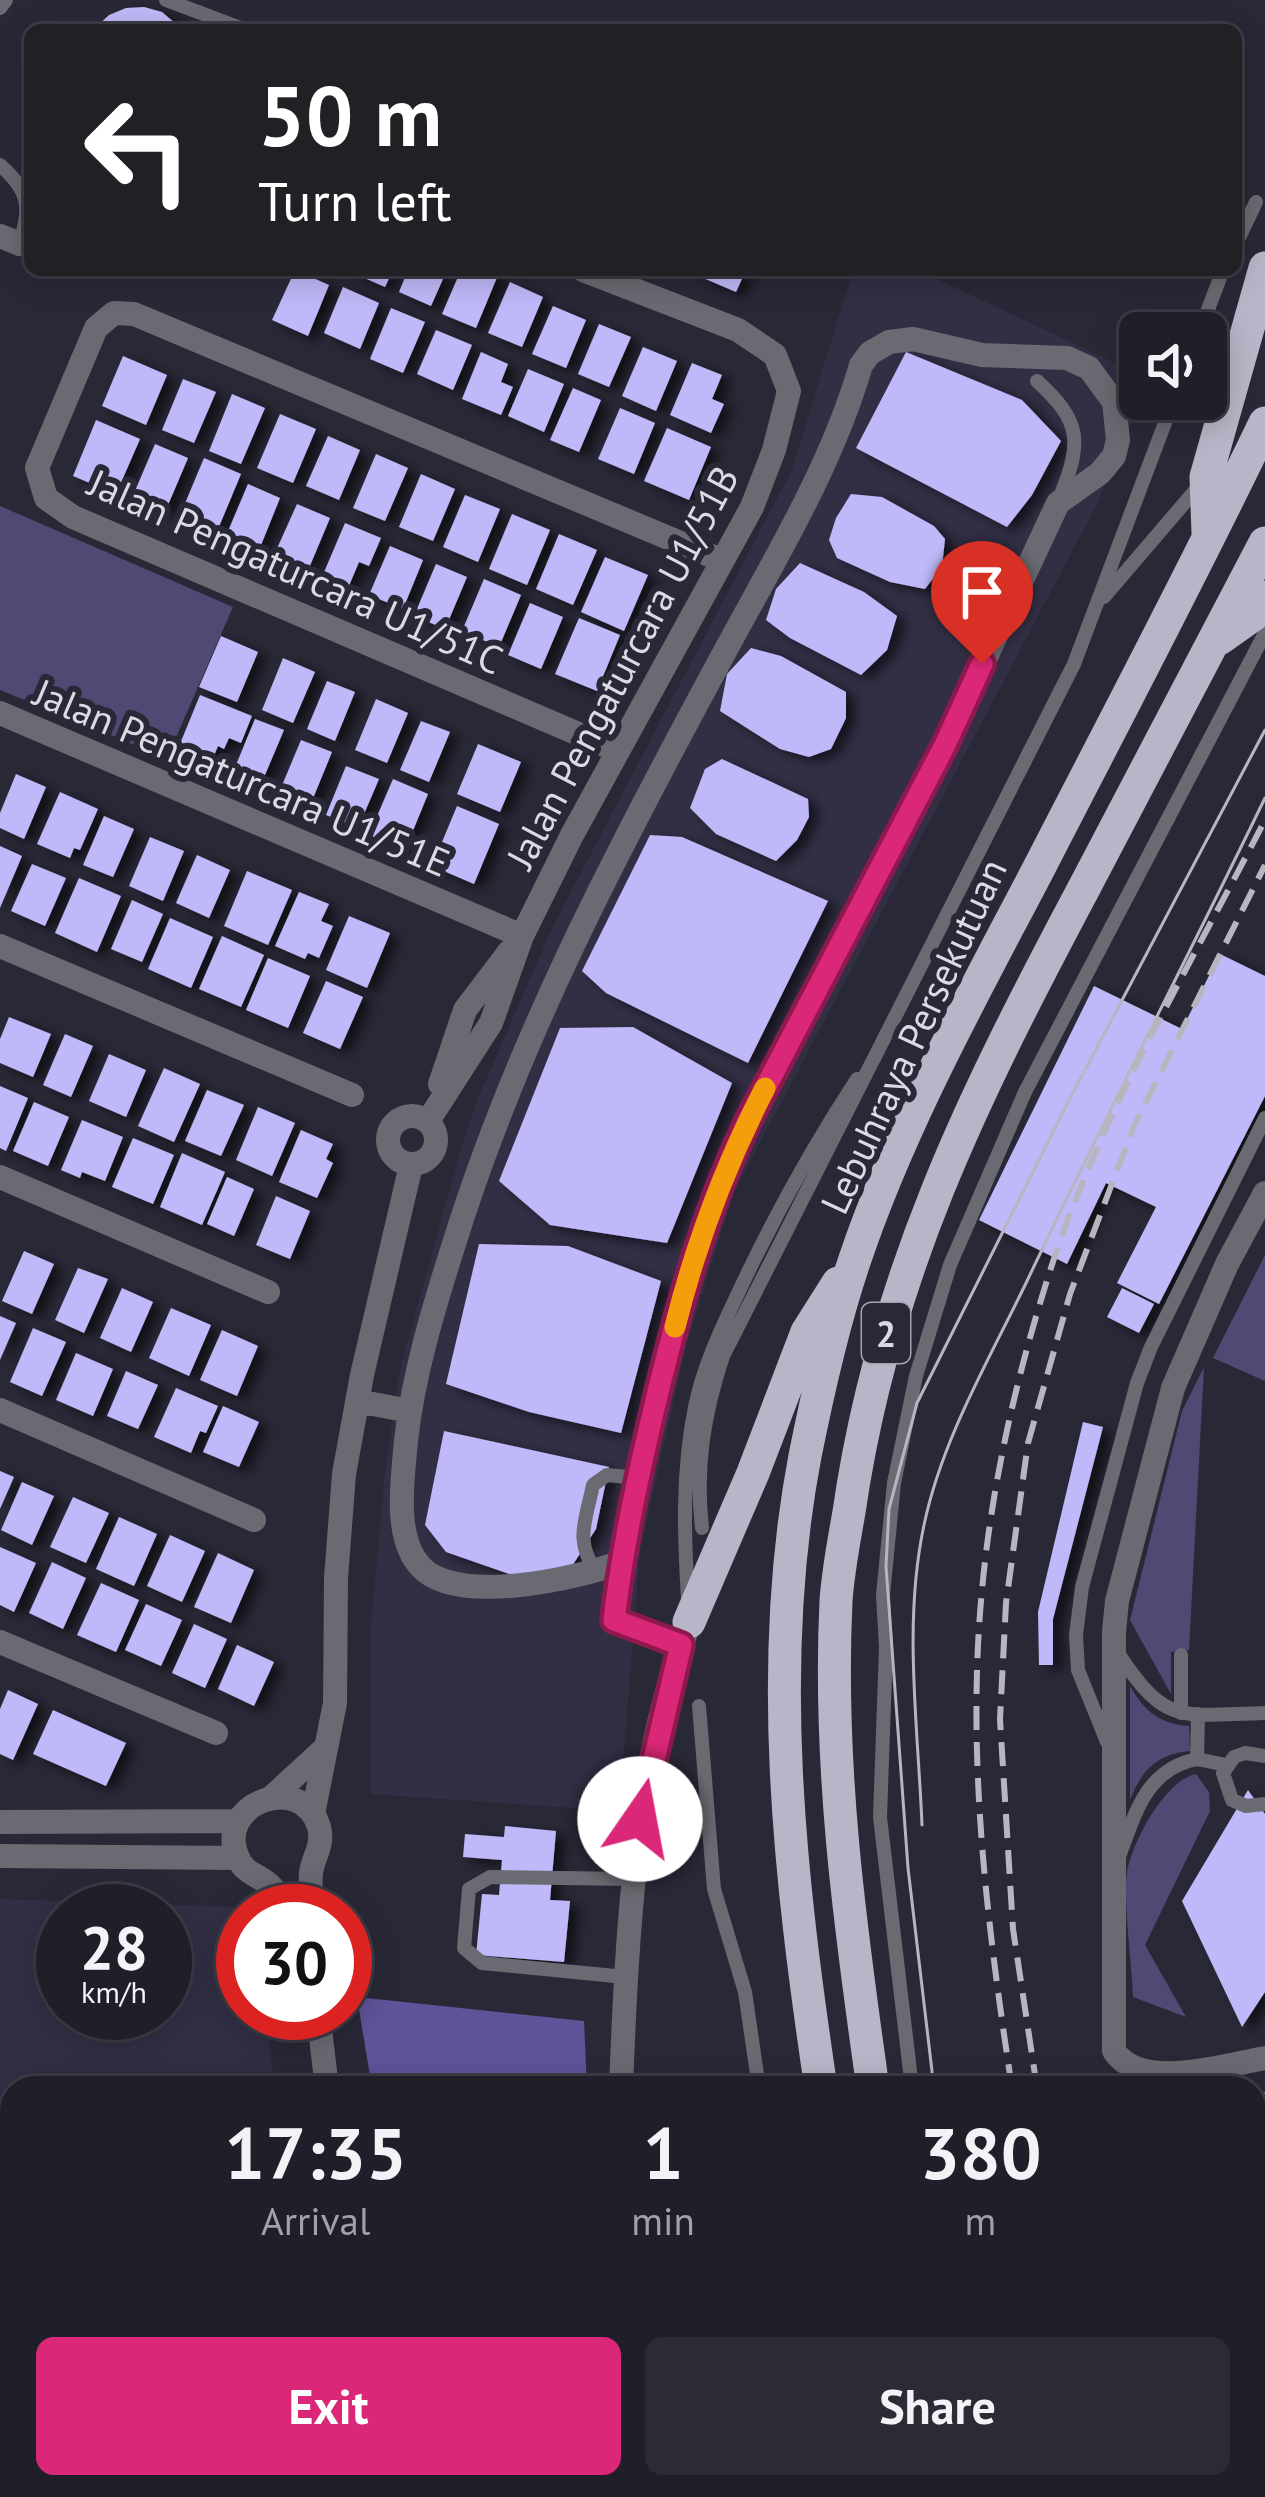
<!DOCTYPE html>
<style>
body{margin:0;font-family:"PT Sans",sans-serif;background:#2c2b35;color:#f1f3f6;height:100vh;display:flex;flex-direction:column;font-size:45px;white-space:nowrap}
*{box-sizing:border-box;margin:0}
p{font-size:39px;color:#a1a2a8}
.icon{flex:none;width:66px;height:66px;fill:none;stroke:currentColor;stroke-width:2;stroke-linecap:round;stroke-linejoin:round}
.map{position:relative;flex:1;overflow:hidden}
.side{position:absolute;left:0px;top:2076px;width:1266px;height:423px;display:flex;flex-direction:column;background:#1f1e29;border-radius:36px 36px 0 0;box-shadow:0 6px 30px #0003,0 0 0 3px #3c3c46}
.side>*{flex:none}
.banner{position:absolute;left:24px;top:24px;width:1218px;height:252px;border-radius:18px;box-shadow:0 6px 30px #0003,0 0 0 3px #3c3c46;background:#202124;color:#fff;overflow:hidden}
.buttons{position:absolute;left:1119px;top:312px;display:grid;gap:24px}
.buttons a{display:grid;place-items:center;width:108px;height:108px;border-radius:18px;background:#1f1e29;box-shadow:0 6px 30px #0003,0 0 0 3px #3c3c46;font-size:60px}
.speed{position:absolute;left:36px;top:1884px;display:flex;gap:24px;font-size:60px;font-weight:700;text-align:center}
.speed>*{display:grid;place-content:center;width:156px;height:156px;border-radius:50%;background:#1f1e29;box-shadow:0 6px 30px #0003,0 0 0 3px #3c3c46;line-height:1}
.speed small{font-size:30px;font-weight:400}
.speed .limit{border:18px solid #d22;background:#fff;color:#111}
.pin{position:absolute;display:grid;place-items:center;width:102px;height:102px;color:#fff;margin:-123px -51px;border-radius:50% 50% 50% 0;rotate:-45deg;box-shadow:0 0 12px #0007}
.pin .icon{rotate:45deg}
.me{position:absolute;width:132px;margin:-66px;rotate:12deg;stroke-linejoin:round;filter:drop-shadow(0 0 9px #0008)}
.turn{display:flex;align-items:center;gap:42px;height:252px;padding:0 36px;font-size:54px}
.turn .icon{width:156px;height:156px;stroke-width:2.5}
.turn b{display:block;font-size:84px;line-height:102px}
.eta{display:flex;justify-content:space-evenly;align-items:center;height:204px;text-align:center}
.eta b{font-size:72px;font-weight:700;line-height:84px}
.cta{display:flex;gap:24px;margin-top:auto;padding:24px 36px}
.cta a{flex:1;height:138px;border-radius:18px;background:#db2777;color:#fff;font-size:48px;font-weight:700;line-height:138px;text-align:center}
.cta a+a{background:#2c2b35;color:#f1f3f6}
.map>svg:first-child{display:block}
.built{fill:#322f45;fill-rule:evenodd}
.green{fill:#4f4974}
.forest{fill:#5f539a}
.building{fill:#c0b9f9;filter:url(#shadow)}
.lines{fill:none;stroke-linecap:round;stroke-linejoin:round}
.service{stroke:#6a6a72;stroke-width:14}
.minor{stroke:#6a6a72;stroke-width:24}
.tertiary{stroke:#6a6a72;stroke-width:24}
.trunk{stroke:#b7b6c8;stroke-width:33}
.tram{stroke:#b6b5c0;stroke-width:3}
.rail{stroke:#b6b5c0;stroke-width:6;stroke-dasharray:24 12;stroke-linecap:butt}
.route-casing{stroke:#8e194d;stroke-width:30}
.route{stroke:#db2777;stroke-width:21}
.slow{stroke:#f59e0b;stroke-width:21}
.labels{text-anchor:middle;dominant-baseline:central;stroke-width:12;stroke-linejoin:round;paint-order:stroke}
.shield{fill:#292837;stroke:#a5a4b0;stroke-width:3}
.shield-label{font-size:36px;font-weight:bold;fill:#dad9e4}
.street-label{font-size:39px;fill:#dad9e4;stroke:#292837}
</style>
<div class="map">
<svg width="1265" height="2497" viewBox="0 0 1265 2497">
<defs>
<filter id="shadow"><feDropShadow dx="9" dy="5" stdDeviation="6" flood-color="#0009"/></filter>
</defs>
<rect width="100%" height="100%" fill="#292837"/>
<path class="built" d="M853,270H918L1140,375L1142,399L1095,508L734,1192L687,1343L640,1551L619,1811L370,1794V1639L384,1480L399,1374L457,1162L479,1096L554,924L792,470Z
M0,1899L236,1907L243,1915V2013H267L274,2088H12V2136L0,2135ZM63,1911H165V2013H63Z"/>
<path class="green" d="M0,506L233,607L167,758L0,690Z
M1265,1255V1381L1213,1358Z
M1204,1367L1189,1650L1171,1652V1694L1130,1620L1182,1411Z
M1130,1686C1145,1712 1160,1724 1189,1726L1190,1751C1157,1754 1141,1771 1130,1800Z
M1196,1774L1209,1792L1210,1811L1145,1945L1186,2017L1133,1997C1132,1965 1123,1900 1127,1872C1132,1842 1165,1780 1196,1774Z
M0,2159L12,2160V2487H349L351,2497H0Z
M1265,2360V2452L1254,2453V2361Z"/>
<path class="forest" d="M357,1997L584,2021L587,2088H372Z
M441,2487H586V2497H442Z"/>
<path class="building" d="M144,7L162,12L183,30H93L109,15L126,8Z
M295,270L329,285L308,336L272,320Z
M346,270H393L385,287Z
M408,270H447L431,306L399,292Z
M461,270H487L498,275L476,328L442,314Z
M698,270H746L736,292L696,275Z
M510,282L543,297L522,347L488,333Z
M343,287L379,303L360,349L324,333Z
M553,306L586,320L566,368L532,354Z
M391,308L425,322L403,373L370,359Z
M599,324L631,337L609,387L578,374Z
M436,330L472,345L453,390L417,374Z
M643,347L677,361L656,411L622,396Z
M481,352L508,364L501,382L513,387L501,415L462,399Z
M906,352L1022,400L1061,441L1032,495L1007,527L856,448Z
M123,356L167,375L146,425L102,406Z
M692,363L722,375L712,399L724,404L711,433L670,415Z
M528,369L564,384L544,432L508,416Z
M183,379L216,392L194,443L162,430Z
M573,388L601,400L579,452L550,440Z
M232,394L265,408L241,464L209,451Z
M620,408L655,423L634,474L598,459Z
M280,414L316,429L293,483L257,468Z
M96,420L140,439L116,494L73,476Z
M667,428L711,447L689,500L644,481Z
M328,436L360,450L339,500L306,486Z
M155,444L188,458L165,512L132,498Z
M376,454L408,468L385,521L353,508Z
M204,458L241,474L218,529L181,513Z
M421,474L455,489L433,541L399,527Z
M248,484L280,498L259,550L226,536Z
M851,494L882,497L934,526L945,539L942,567L925,589L890,582L837,558L829,540L836,518Z
M465,495L500,509L478,562L443,547Z
M297,504L330,518L309,568L275,553Z
M512,514L550,530L527,585L489,569Z
M345,523L381,538L369,566L359,562L348,588L322,577Z
M559,534L597,550L573,605L536,589Z
M390,546L423,560L403,609L369,595Z
M605,557L648,575L624,631L581,612Z
M800,563L864,592L897,616L887,650L861,675L790,638L766,620L776,589Z
M436,564L467,577L445,629L414,616Z
M484,579L521,595L499,647L462,631Z
M530,603L563,617L541,669L508,655Z
M579,618L620,635L597,691L555,674Z
M221,636L258,652L237,702L199,687Z
M751,648L781,656L846,692V718L831,749L809,757L780,749L720,711L727,674Z
M283,658L315,672L293,723L262,710Z
M327,681L355,692L335,741L307,729Z
M200,695L252,716L241,743L229,738L224,749L218,746L208,770L175,756Z
M376,699L408,713L387,763L355,750Z
M255,719L284,730L259,789L231,777Z
M421,721L450,732L429,782L400,770Z
M301,740L332,752L309,808L278,795Z
M478,744L521,762L500,812L457,794Z
M722,759L808,799L809,817L797,840L776,861L716,834L690,808L705,769Z
M346,766L379,779L358,828L326,815Z
M16,774L46,787L24,839L0,828V813Z
M393,779L428,794L405,850L369,835Z
M60,792L98,809L80,850L74,848L70,858L37,844Z
M457,806L499,824L474,884L432,866Z
M104,816L134,829L113,877L83,865Z
M650,835L682,837L828,901L748,1063L606,993L582,971Z
M150,837L184,851L163,901L129,886Z
M0,846L22,856L0,908Z
M197,855L230,870L209,918L176,903Z
M32,864L66,878L45,926L11,911Z
M247,871L292,890L268,945L224,926Z
M79,878L121,896L97,952L55,933Z
M299,892L329,904L321,921L333,926L319,958L308,953L305,959L275,946Z
M132,900L163,914L142,962L111,949Z
M349,916L390,933L367,988L326,970Z
M170,918L213,937L191,988L148,969Z
M222,936L264,955L241,1007L199,989Z
M1220,954L1265,976V1096L1159,1304L1117,1283L1156,1207L1106,1183L1067,1264L979,1220L1094,986L1182,1029Z
M268,958L310,976L288,1028L246,1010Z
M326,981L363,997L340,1049L303,1033Z
M9,1017L51,1034L33,1077L0,1063V1039Z
M633,1027L732,1083L667,1243L550,1225L499,1181L560,1028Z
M65,1034L93,1046L71,1097L43,1085Z
M109,1054L146,1070L126,1117L89,1101Z
M164,1068L200,1084L174,1142L138,1126Z
M0,1086L28,1098L6,1151L0,1148Z
M207,1090L244,1105L221,1156L185,1141Z
M34,1102L69,1117L48,1166L13,1151Z
M258,1107L295,1123L272,1176L236,1160Z
M82,1120L123,1137L105,1181L82,1172L80,1178L61,1170Z
M301,1130L333,1144L326,1159L333,1163L317,1198L279,1182Z
M133,1138L174,1155L153,1204L112,1187Z
M182,1153L225,1172L202,1225L160,1207Z
M227,1177L254,1189L234,1236L207,1224Z
M276,1196L310,1211L290,1259L256,1245Z
M479,1244L568,1246L661,1281L621,1433L529,1412L446,1384Z
M24,1251L54,1264L32,1314L2,1301Z
M78,1268L108,1279L84,1333L55,1320Z
M122,1288L153,1302L131,1352L100,1338Z
M1122,1288L1154,1304L1139,1333L1107,1317Z
M171,1308L211,1325L189,1376L149,1358Z
M0,1316L16,1323L0,1360Z
M33,1328L66,1342L42,1396L10,1382Z
M222,1330L258,1346L237,1396L200,1380Z
M76,1353L113,1369L93,1416L56,1400Z
M126,1371L158,1385L138,1429L107,1416Z
M176,1388L218,1406L206,1433L200,1431L191,1453L154,1437Z
M223,1406L259,1422L239,1467L203,1452Z
M1083,1422L1103,1427L1053,1619V1665H1039L1038,1612Z
M444,1431L609,1467L596,1529L570,1569L515,1576L446,1552L425,1525Z
M0,1471L14,1477L0,1509Z
M22,1482L54,1496L32,1545L1,1530Z
M73,1497L109,1513L86,1563L50,1547Z
M119,1517L157,1534L134,1586L96,1569Z
M170,1535L205,1551L182,1602L147,1586Z
M0,1547L36,1563L14,1612L0,1605Z
M218,1553L254,1570L231,1623L194,1607Z
M52,1562L86,1578L63,1629L29,1613Z
M101,1583L139,1600L116,1652L77,1635Z
M146,1604L182,1620L161,1666L125,1650Z
M194,1624L227,1639L205,1688L172,1673Z
M237,1645L274,1662L254,1706L218,1689Z
M8,1690L38,1704L13,1760L0,1754V1709Z
M53,1710L126,1743L106,1786L33,1754Z
M1248,1790L1265,1814V1992L1242,2027L1182,1901Z
M505,1826L556,1831L550,1900L570,1901L564,1962L476,1955L482,1894L499,1895L502,1860L463,1857L465,1834L504,1837Z
M1265,2165V2249L1254,2251V2167Z
M628,2487H726L727,2497H630Z"/>
<g class="lines">
<path class="service" d="M166,0L246,30
M0,8L6,0
M0,165C31,192 30,207 20,244
M1236,244L1256,202
M1199,333L1223,270
M1037,381C1082,422 1082,442 1060,497
M1104,597L1199,486
M702,1528C695,1467 704,1414 723,1356L1074,664L1174,399
M596,1572C574,1540 586,1520 593,1485L607,1475L638,1478
M688,1599C684,1534 682,1471 695,1407C703,1366 723,1325 741,1287C775,1215 813,1146 857,1079
M1116,1650C1166,1727 1179,1715 1265,1713
M1181,1655V1713
M699,1706L714,1889L745,1992L759,2088
M1198,1714L1197,1759L1226,1765
M1107,1742L1078,1670L1076,1635L1082,1587L1137,1383L1151,1347L1265,1118
M1265,1756L1245,1753L1234,1757L1223,1773L1232,1800L1246,1806L1265,1804
M1120,1854C1136,1811 1147,1769 1197,1759
M625,1977L482,1963L464,1948L469,1889L490,1877L634,1879
M912,2088L880,1817L886,1647L883,1595L894,1483L916,1376L950,1265L1025,1092L1265,633
M1254,2101L1265,2099
M804,2487L805,2497
M978,2487L979,2497
M1199,2487L1200,2497
M613,2497V2487"/>
<path class="minor" d="M0,236L20,244
M0,713L522,936
M618,751L73,517L46,498L37,468L96,328L114,313L134,314L721,560
M0,946L352,1095
M440,1084L465,1010L509,952
M388 1140a24 24 0 1 1 48 0a24 24 0 1 1-48 0Z
M428,1121L491,1023L522,936L572,835L752,507L774,450L789,391L775,355L738,330L583,270
M0,1177L268,1292
M1265,1193L1227,1264L1173,1388L1117,1601L1114,1632V2051C1141,2092 1224,2065 1265,2058
M357,1401L410,1411
M0,1410L254,1520
M621,1562C577,1579 455,1606 420,1566C393,1536 403,1477 406,1441C413,1376 433,1310 453,1247C516,1043 615,855 716,668C768,570 830,472 861,365L870,353L889,342L913,339L982,355L1067,358L1089,368L1114,402L1118,440L1114,456L1100,473L1058,503L945,745L749,1119C707,1206 684,1289 661,1383C641,1461 624,1540 614,1620L681,1645
M0,1642L216,1733
M273,1796L324,1749
M313,1814L335,1703L336,1578L344,1474L362,1375L411,1165
M621,2088C627,1937 634,1772 687,1629
M779,2487L780,2497"/>
<path class="tertiary" d="M0,1822L238,1821
M0,1856L237,1858
M290,1911C283,1902 275,1888 266,1882C255,1874 244,1872 238,1858C213,1804 302,1770 319,1827C324,1846 313,1856 311,1873C310,1885 311,1898 310,1911
M318,2013L327,2088
M389,2487L391,2497"/>
<path class="trunk" d="M1208,533L1206,477L1265,268
M1219,639L1253,615L1265,597
M689,1622L753,1473L807,1332L838,1283
M821,2088C790,1880 765,1665 805,1456C818,1391 833,1324 854,1262C900,1125 972,996 1039,868C1115,720 1193,573 1265,423
M873,2088C850,1926 828,1766 836,1601C838,1571 844,1541 849,1512C883,1276 974,1095 1084,888C1144,773 1204,658 1265,543
M844,2487L846,2497
M881,2487L882,2497
M930,2487L932,2497"/>
<path class="tram" d="M922,1825C918,1726 903,1623 924,1525C942,1439 989,1360 1027,1281C1104,1119 1187,959 1265,798
M934,2088L908,1868L886,1566L889,1509L917,1403L1066,1106L1265,730
M1016,2487L1020,2497"/>
<path class="rail" d="M1012,2088C987,1924 966,1756 982,1590C992,1482 1017,1374 1050,1271C1098,1119 1192,962 1265,820
M1037,2088L1013,1929L1000,1719L1006,1603L1028,1443L1070,1294L1134,1126L1265,865
M1101,2487L1104,2497"/>
</g>
<g class="lines">
<g class="route-casing">
<path id="route" d="M640,1819L681,1645L614,1620C623,1543 640,1467 658,1392C682,1295 706,1209 749,1119L945,745L982,664"/>
</g>
<use href="#route" class="route"/>
<path class="slow" d="M675,1327C696,1242 725,1166 765,1088"/>
</g>
<g class="labels">
<rect class="shield" x="862" y="1303" width="48" height="60" rx="9"/>
<g class="shield-label">
<text x="886" y="1333">2</text>
</g>
<g class="street-label">
<text transform="translate(296 571) rotate(24)">Jalan Pengaturcara U1/51C</text>
<text transform="translate(622 667) rotate(-62)">Jalan Pengaturcara U1/51B</text>
<text transform="translate(242 777) rotate(23)">Jalan Pengaturcara U1/51E</text>
<text transform="translate(913 1036) rotate(-65)">Lebuhraya Persekutuan</text>
</g>
</g>
</svg>
<div class="buttons">
<a><svg class="icon" aria-label="sound" viewBox="0 0 24 24"><path d="M4 9h4l5-4v14l-5-4H4zM17 9q2 3 0 6"/></svg></a>
</div>
<div class="speed"><div>28<small>km/h</small></div><div class="limit">30</div></div>
<div class="pin" style="left:982px;top:664px;background:#d93025"><svg class="icon" aria-label="arrive" viewBox="0 0 24 24"><path d="M6 21V4h12l-3 4 3 4H6"/></svg></div>
<svg class="me" style="left:640px;top:1819px" viewBox="-20 -20 40 40"><circle r="19" fill="#fff"/><path d="M0-13L10 11 0 6-10 11z" fill="#db2777"/></svg>
<div class="banner">
<div class="turn"><svg class="icon" aria-label="left" viewBox="0 0 24 24"><path d="M17 20v-9H6M10 6l-5 5 5 5"/></svg><div><b>50 m</b>Turn left</div></div>
</div>
<section class="side">
<div class="eta">
<div><b>17:35</b><p>Arrival</p></div>
<div><b>1</b><p>min</p></div>
<div><b>380</b><p>m</p></div>
</div>
<div class="cta"><a>Exit</a><a>Share</a></div>
</section>
</div>
